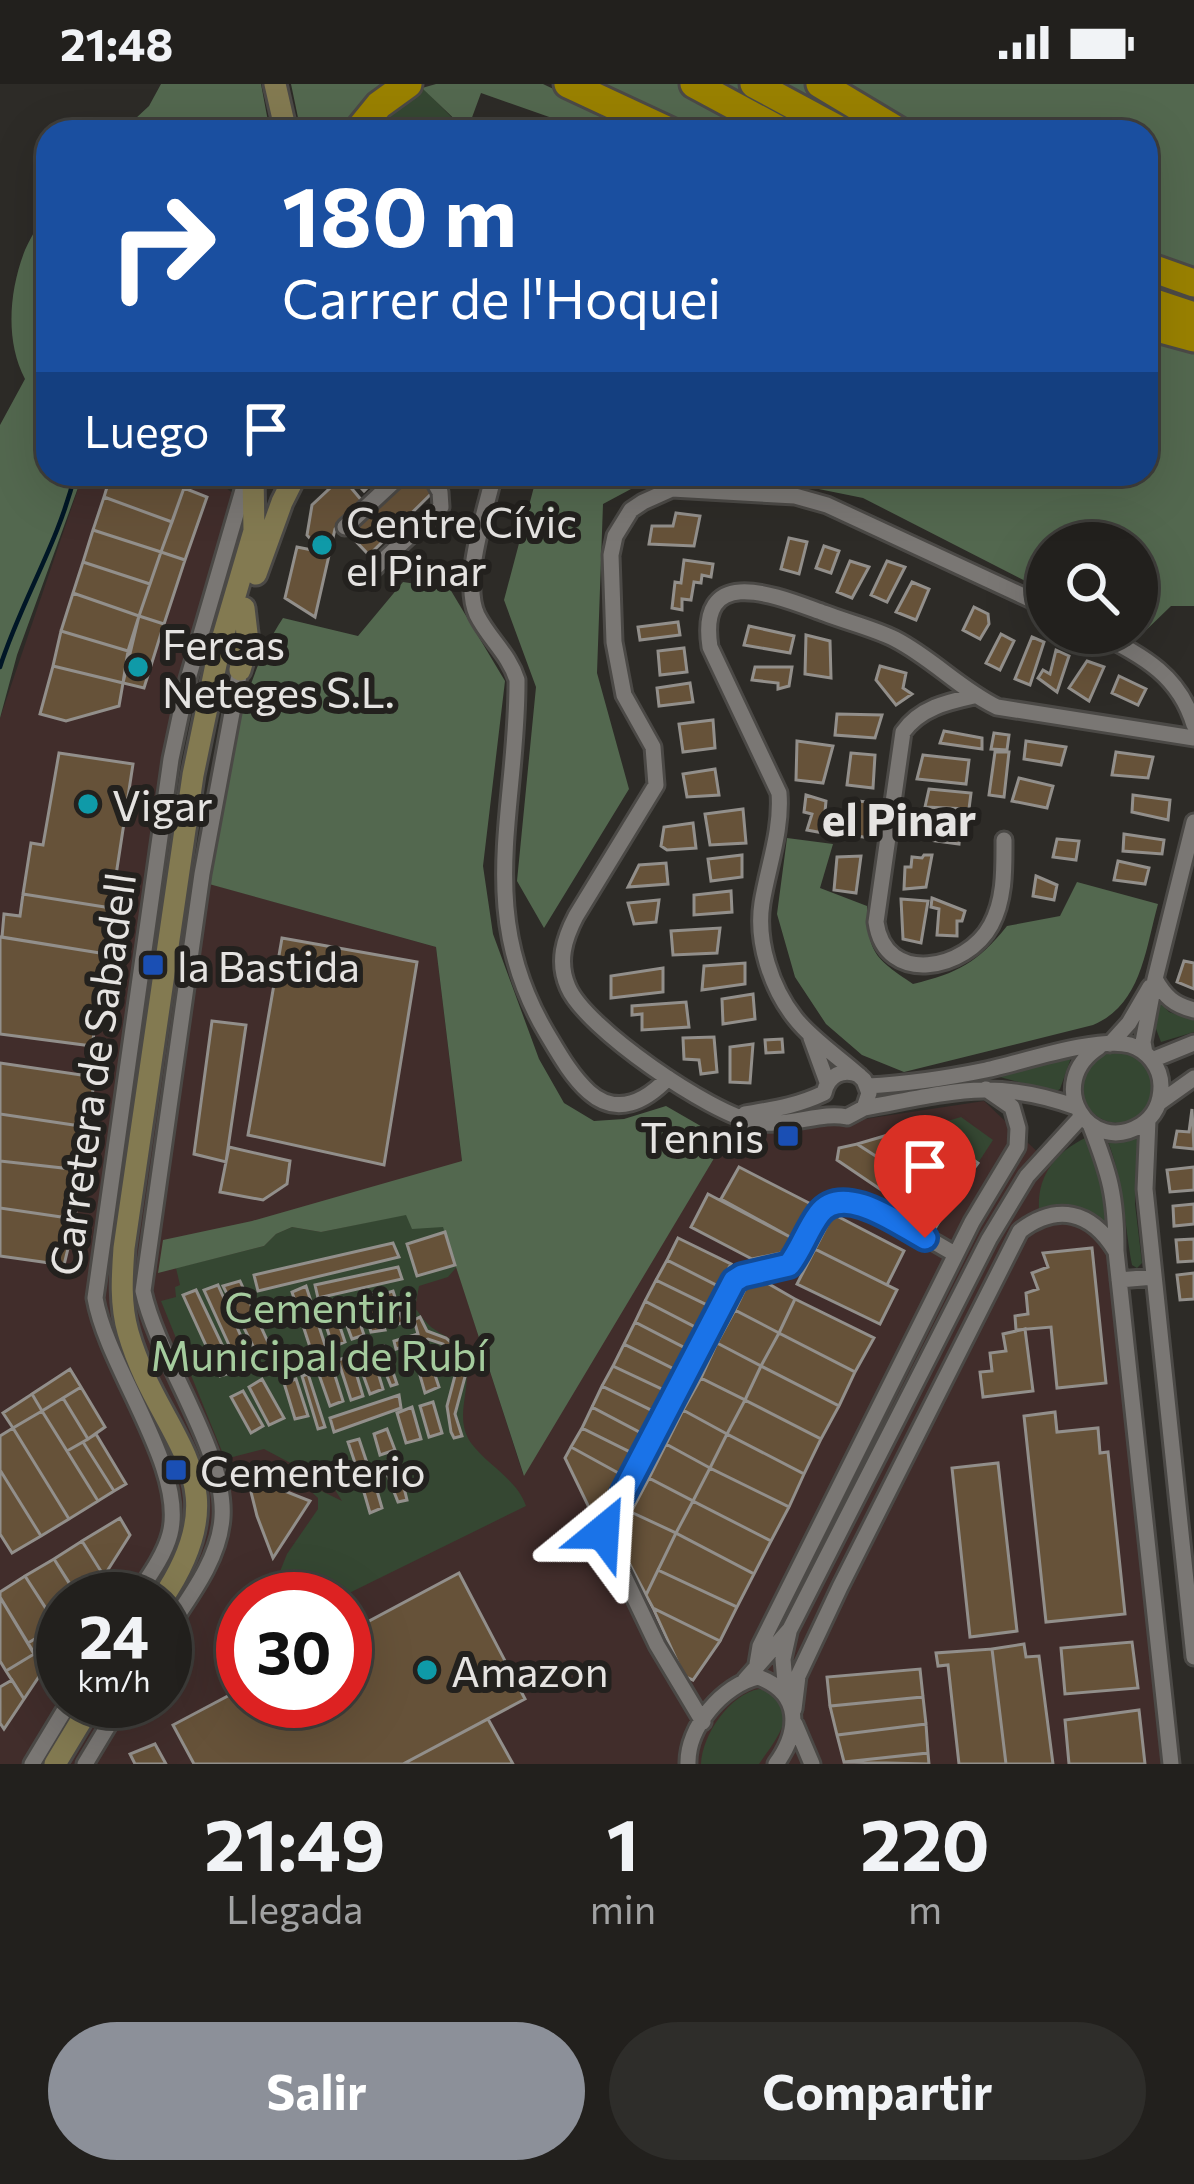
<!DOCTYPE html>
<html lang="es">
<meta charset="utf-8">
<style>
body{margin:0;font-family:Commissioner,sans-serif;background:#2e2d2a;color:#f1f3f6;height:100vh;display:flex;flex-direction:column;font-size:45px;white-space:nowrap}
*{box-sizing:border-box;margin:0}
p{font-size:39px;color:#a2a3a4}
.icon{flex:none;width:66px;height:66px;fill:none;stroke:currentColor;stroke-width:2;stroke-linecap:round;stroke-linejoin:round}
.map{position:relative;height:1680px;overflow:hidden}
.drawer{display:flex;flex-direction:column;background:#22201d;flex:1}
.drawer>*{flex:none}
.top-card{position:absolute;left:36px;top:36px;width:1122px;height:366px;border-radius:36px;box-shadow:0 12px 48px #0002,0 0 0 3px #3f3e3b;background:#1a4fa0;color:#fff;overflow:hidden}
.buttons{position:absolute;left:1026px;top:438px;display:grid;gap:24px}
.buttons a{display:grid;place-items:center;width:132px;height:132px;border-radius:50%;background:#22201d;box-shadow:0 12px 48px #0002,0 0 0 3px #3f3e3b;font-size:60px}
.speed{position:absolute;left:36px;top:1488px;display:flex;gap:24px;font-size:60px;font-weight:700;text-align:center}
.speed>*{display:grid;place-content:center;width:156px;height:156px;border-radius:50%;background:#22201d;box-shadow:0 12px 48px #0002,0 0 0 3px #3f3e3b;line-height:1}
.speed small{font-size:30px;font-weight:400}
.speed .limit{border:18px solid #d22;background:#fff;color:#111}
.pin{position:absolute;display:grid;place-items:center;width:102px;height:102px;color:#fff;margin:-123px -51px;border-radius:50% 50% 50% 0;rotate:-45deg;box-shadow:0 0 12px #0007}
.pin .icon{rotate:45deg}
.me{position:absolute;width:132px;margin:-66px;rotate:27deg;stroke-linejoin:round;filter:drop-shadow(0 0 9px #0008)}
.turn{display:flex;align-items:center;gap:42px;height:252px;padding:0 48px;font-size:54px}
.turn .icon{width:156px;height:156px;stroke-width:2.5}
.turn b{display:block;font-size:84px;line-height:102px}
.then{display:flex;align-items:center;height:114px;padding:0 48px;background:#0003;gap:24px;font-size:45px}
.eta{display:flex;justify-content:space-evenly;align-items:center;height:204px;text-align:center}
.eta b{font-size:72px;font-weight:700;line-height:84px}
.cta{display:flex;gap:24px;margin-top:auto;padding:24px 48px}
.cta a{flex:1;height:138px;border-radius:72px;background:#8c9099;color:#fff;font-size:48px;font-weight:700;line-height:138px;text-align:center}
.cta a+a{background:#2e2d2a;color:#f1f3f6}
.status{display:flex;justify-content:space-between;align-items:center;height:84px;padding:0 60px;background:#22201d;direction:ltr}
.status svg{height:33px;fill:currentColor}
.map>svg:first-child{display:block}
.industrial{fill:#412d2b;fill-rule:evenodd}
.green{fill:#354732}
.forest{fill:#53684f}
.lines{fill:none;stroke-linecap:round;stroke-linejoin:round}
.stream{stroke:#001626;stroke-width:4.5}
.building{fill:#665239;stroke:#928f8b;stroke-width:3}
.minor-casing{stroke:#4b4946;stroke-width:21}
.secondary-casing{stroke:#4b4946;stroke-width:27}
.motorway-casing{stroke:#4b4946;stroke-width:33}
.minor{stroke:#7a7774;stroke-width:15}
.secondary{stroke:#837a51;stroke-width:21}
.motorway{stroke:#998100;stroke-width:27}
.route-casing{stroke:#114b97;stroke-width:30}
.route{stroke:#1a73e8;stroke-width:21}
.culture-dot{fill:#0f9aa8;stroke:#23211e;stroke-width:4.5}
.transit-dot{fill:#1a4fb4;stroke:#23211e;stroke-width:4.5}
.labels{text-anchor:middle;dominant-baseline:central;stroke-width:12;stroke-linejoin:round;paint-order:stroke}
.poi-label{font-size:42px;fill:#e5e3e1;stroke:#23211e;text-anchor:start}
.street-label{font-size:42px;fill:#e5e3e1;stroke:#23211e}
.park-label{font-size:42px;fill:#a5cc9e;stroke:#23211e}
.neighbourhood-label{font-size:45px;font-weight:bold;fill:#e5e3e1;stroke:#23211e}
</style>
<div class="status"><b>21:48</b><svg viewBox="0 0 49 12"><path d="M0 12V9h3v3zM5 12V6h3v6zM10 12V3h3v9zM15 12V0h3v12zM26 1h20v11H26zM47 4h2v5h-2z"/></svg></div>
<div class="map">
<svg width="1194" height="1680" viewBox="0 0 1194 1680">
<rect width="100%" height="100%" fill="#2d2b27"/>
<path class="industrial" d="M83,390H181L226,404L238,413L190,614L156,785L436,863L464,1095L438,1126L523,1390L725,1056L984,1017L1106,1133L1161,1680H0V634ZM63,1515H165V1617H63ZM243,1515H345V1617H243Z"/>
<path class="green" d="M422,3L466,48H370L378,37Z
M1157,915L1169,928L1194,936V948L1161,958L1153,937Z
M1082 1003a36 36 0 1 1 72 0a36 36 0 1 1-72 0Z
M1072,971L1060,1005L1055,1008L1000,993V988Z
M961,1033L993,1056L978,1079L927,1043Z
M1143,1047L1136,1082L1135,1120L1142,1179L1137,1184L1132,1181C1124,1138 1124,1097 1107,1055Z
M1085,1054L1099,1084L1111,1133L1104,1140C1082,1126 1064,1119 1039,1126C1037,1092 1055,1069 1085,1054Z
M407,1130L450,1142L461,1178L448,1193L419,1202L415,1224C421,1231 427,1241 434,1245C446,1254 454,1253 462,1268C477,1298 451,1330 471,1359C488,1382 517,1395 526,1422L337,1515H269L287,1470L318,1425V1414L299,1396L342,1417L332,1401L264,1365L225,1375L161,1217L176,1213L175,1203L180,1201L176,1184L264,1162L276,1150L292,1143L321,1148Z
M759,1605C808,1617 776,1656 759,1680H701C702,1651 730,1610 759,1605Z"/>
<path class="forest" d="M161,0H261L270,48H121L149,22Z
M291,0H396L350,48H301Z
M436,0H543L644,48H592L481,9L467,47L422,4Z
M582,0H1194V522H1171L1138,554L1128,549H1137V459H1047V508L863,414L745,390H1146V48H678Z
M48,115V390H83L17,571L0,634V341L25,295C5,257 9,207 25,166C33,148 44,135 48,115Z
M547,390H659L603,420L597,589L629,705L544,844L517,797L536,603L504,516L535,399Z
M403,498L450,505L505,597L483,782L493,850L539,975L564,1019L594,1037L624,1035L666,1022L725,1056L524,1392L443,1143L412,1145L406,1131L321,1148L292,1143L276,1150L264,1162L158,1189L163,1156L252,1137L462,1077L436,863L209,800C226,714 233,609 283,534L358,552Z
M787,754L833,760L820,804L867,822C868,870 875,874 913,900C958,889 977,879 1007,842L1060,832L1077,798L1158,820C1145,867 1141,921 1093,941L904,988L862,971L826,940L795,893L777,830Z"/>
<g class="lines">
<path class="stream" d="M0,583C21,517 59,458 75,390"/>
</g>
<path class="building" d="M111,390H144L184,404L172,438L104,413Z
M348,390H381L364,407Z
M406,390H418L434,407L369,471L346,447Z
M342,393L363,418L335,445L315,533L285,514L297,463L312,466L314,459L307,451L312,421Z
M184,404L207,413L185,476L161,468Z
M104,413L172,438L161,468L93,446Z
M676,429L700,432L694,462L649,460L652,442H673Z
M93,446L161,468L150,500L83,478Z
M789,454L807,458L799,490L781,485Z
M824,462L839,467L831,489L816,484Z
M161,468L185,476L164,540L139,532Z
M684,476L713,480L711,493L702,491L701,499L694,498L691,516L682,515V526L672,524L675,498L681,499Z
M850,477L869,483L852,514L837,508Z
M887,477L905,483L887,518L871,511Z
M83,478L150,500L139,532L73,509Z
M912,498L929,505L916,536L896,528Z
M73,509L139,532L128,567L61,547Z
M974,523L988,530L989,540L980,555L963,546Z
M139,532L164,540L144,604L123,599Z
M678,538L680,551L640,556L638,543Z
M749,542L794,552L790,569L744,561Z
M61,547L128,567L123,599L53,582Z
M1001,550L1014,557L1000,586L986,579Z
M806,551L830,557L831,594L805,590Z
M1032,553L1044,558L1030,601L1015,595Z
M684,564L687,588L660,591L658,567Z
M1056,566L1069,572L1057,608L1038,594L1043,586L1050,590Z
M1087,577L1104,583L1089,617L1069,604Z
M53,582L123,599L119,622L66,637L40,630Z
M880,582L906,589L903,604L912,610L896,621L876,596Z
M755,583H792L789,602L778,605V599L752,596Z
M1119,592L1146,605L1138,621L1112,609Z
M690,599L693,618L659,622L657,604Z
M837,630L882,631L875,654L835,651Z
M713,636L715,664L683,668L679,640Z
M944,647L982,654V665L940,659Z
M994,649L1009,651L1007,666L991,665Z
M797,657L833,662L823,699L796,696Z
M1026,657L1066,663L1061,681L1024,675Z
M995,668H1009L1004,713L989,711Z
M1116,668L1153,673L1148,694L1112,691Z
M59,669L133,680L111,824L23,810L31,759L43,761Z
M851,669L875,671L873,704L847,701Z
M923,671L969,676L966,700L917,695Z
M715,685L719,711L687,713L683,690Z
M1019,694L1053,702L1047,724L1012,717Z
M929,705L971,709L969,725L925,723Z
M806,711L826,717L823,749L807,746L812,730L804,728Z
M1133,711L1170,716L1168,736L1132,728Z
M848,716L878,719L873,754L845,751Z
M743,725L746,759L710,761L705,730Z
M944,734L961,736L959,760L921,755L923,737Z
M693,739L696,764L667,766L661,762L664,743Z
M1124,750L1164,756L1162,770L1123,767Z
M1057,755L1079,757L1076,776L1053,773Z
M742,771V793L711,797L708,775Z
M924,771H932L926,803L904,805L905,783H911L912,773L922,774Z
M861,772L856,809L834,806L837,773Z
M1118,777L1149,784L1145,800L1114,796Z
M666,779L668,800L628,803L639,781Z
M1036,792L1057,801L1054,816L1033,812Z
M731,807L732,828L694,831V811Z
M23,810L111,824L106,870L2,853L4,830L20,832Z
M932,814L965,827L962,837H957V852L937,851L939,825L931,823Z
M901,815L928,817L921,859L903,855Z
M659,816L656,838L634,840L628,819Z
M720,844L717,869L673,871L671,847Z
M0,853L106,870L92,962L0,950Z
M282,854L417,878L384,1081L248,1051Z
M1184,877L1194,879V905L1177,898Z
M745,879V900L702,906L704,882Z
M663,884V908L611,914V892Z
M753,910L755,935L723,940L722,915Z
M686,918L689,943L642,946V930L632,931V922Z
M212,937L246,941L226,1078L194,1070Z
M714,953L717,988L701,990L699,976L684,975L683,954Z
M782,955L783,968L766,969L765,956Z
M753,960L750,999L730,998V963Z
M0,979L95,993L87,1043L0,1030Z
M1192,1025L1194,1065L1174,1063L1177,1047L1189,1048Z
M0,1030L87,1043L81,1086L0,1077Z
M927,1043L978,1079L962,1101L888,1051Z
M888,1051L962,1101L950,1120L857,1060Z
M857,1060L950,1120L936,1143L837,1076L839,1064Z
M229,1063L290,1077L287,1100L263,1116L220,1108Z
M0,1077L81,1086L75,1135L0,1124Z
M739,1083L811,1120L792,1154L721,1115Z
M1194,1083V1106L1170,1108L1167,1086Z
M708,1110L792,1154L786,1168L752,1175L691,1143Z
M1194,1120V1140L1174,1142L1173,1122Z
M0,1124L75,1135L64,1181L0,1172Z
M833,1130L904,1167L887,1201L815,1165Z
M445,1148L455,1181L417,1192L407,1160Z
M678,1154L731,1180L718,1202L667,1176Z
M1194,1155V1177L1178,1178L1176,1156Z
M393,1159L399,1173L258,1207L254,1191Z
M1092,1164L1106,1299L1057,1304L1051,1243L1016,1246L1015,1232L1028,1230L1026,1209L1038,1205L1032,1189L1048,1183L1043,1169Z
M815,1165L897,1206L880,1240L797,1200Z
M667,1176L718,1202L709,1222L656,1196Z
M398,1183L402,1195L318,1214L315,1201Z
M1194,1189V1215L1180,1216L1177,1191Z
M656,1196L709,1222L697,1244L645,1217Z
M762,1196L795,1215L779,1249L735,1226L748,1199Z
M240,1197L272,1267L257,1270L223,1202Z
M218,1201L253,1279L240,1285L204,1206Z
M306,1202L326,1264L312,1269L292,1208Z
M196,1206L235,1288L220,1292L183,1211Z
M393,1207L403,1238L392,1243L380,1211Z
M372,1210L385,1246L371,1248L361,1215Z
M352,1215L364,1251L352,1255L339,1220Z
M795,1215L874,1254L855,1288L779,1249Z
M645,1217L697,1244L687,1265L635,1238Z
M332,1219L345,1258L333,1263L320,1223Z
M735,1226L779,1249L761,1282L717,1259Z
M420,1233L427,1247L446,1254L457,1264L463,1277L465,1293L455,1330L462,1352L454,1354L451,1348L447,1322L457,1284L452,1270L443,1260L428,1255L396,1265L394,1257L418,1250L414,1236Z
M635,1238L687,1265L676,1286L624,1260Z
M1025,1245L1033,1307L983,1313L980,1288L992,1287L990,1269L1006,1267L1003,1250Z
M779,1249L855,1288L839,1322L761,1282Z
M717,1259L761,1282L745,1316L701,1294Z
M624,1260L676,1286L666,1307L613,1282Z
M384,1262L397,1300L391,1302L376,1265Z
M371,1265L383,1305L370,1310L356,1271Z
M299,1268L306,1280L282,1291L276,1277Z
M428,1270L439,1303L425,1309L415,1274Z
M351,1272L363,1312L351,1316L338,1276Z
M331,1279L343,1317L330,1322L317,1285Z
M613,1282L666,1307L655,1328L602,1302Z
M761,1282L839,1322L821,1355L745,1316Z
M70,1285L81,1303L42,1327L32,1310Z
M308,1290L325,1343L318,1345L302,1292Z
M701,1294L745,1316L727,1350L683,1326Z
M262,1295L284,1334L269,1341L249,1303Z
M296,1295L308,1332L295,1335L284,1299Z
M602,1302L655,1328L643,1350L592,1323Z
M81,1303L105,1343L88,1355L63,1314Z
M243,1307L263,1342L251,1349L231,1313Z
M32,1310L42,1327L13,1344L3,1329Z
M399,1311L401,1324L334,1348L330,1334Z
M63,1314L88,1355L67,1367L42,1327Z
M745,1316L821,1355L804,1390L727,1350Z
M433,1318L442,1349L429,1353L420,1322Z
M412,1323L421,1355L406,1359L397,1329Z
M592,1323L643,1350L634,1370L582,1344Z
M683,1326L727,1350L710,1384L666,1360Z
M42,1327L98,1417L69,1435L13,1344Z
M1055,1328L1057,1348L1098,1344L1100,1369L1108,1368L1125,1530L1046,1538L1024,1332Z
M13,1344L69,1435L41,1452L0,1386V1352Z
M582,1344L634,1370L622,1391L571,1363Z
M387,1345L395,1366L380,1371L374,1350Z
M96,1350L126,1400L114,1407L83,1358Z
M727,1350L804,1390L789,1423L710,1384Z
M359,1355L367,1379L356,1382L348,1358Z
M83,1358L114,1407L98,1417L67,1367Z
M666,1360L710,1384L693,1417L649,1394Z
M571,1363L622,1391L597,1440L565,1374Z
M397,1375L407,1416L398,1418L383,1380Z
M998,1379L1017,1547L970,1553L952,1384Z
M710,1384L789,1423L771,1457L693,1417Z
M0,1386L41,1452L12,1469L0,1450Z
M371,1386L382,1424L370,1429L359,1391Z
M247,1392L310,1417L273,1474L257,1432Z
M649,1394L693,1417L676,1449L631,1428Z
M693,1417L771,1457L754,1490L676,1449Z
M631,1428L676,1449L646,1511L617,1456Z
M120,1434L130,1451L104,1492L82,1457Z
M676,1449L754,1490L737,1523L658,1486Z
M82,1457L104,1492L90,1515H79L54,1475Z
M54,1475L79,1514L63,1515V1524L51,1532L25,1492Z
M658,1486L737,1523L720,1557L653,1524L646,1511Z
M459,1489L525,1615L403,1680H194L173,1641L243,1604V1617H345V1550Z
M25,1492L57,1542L28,1559L0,1513V1508Z
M0,1513L34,1570L6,1587L0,1577Z
M653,1524L720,1557L693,1596L684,1592Z
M57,1542L63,1557L44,1585L28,1559Z
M1132,1558L1138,1604L1065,1610L1061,1564Z
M1024,1560L1026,1573L1039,1572L1053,1680H1006L992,1565Z
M992,1565L1006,1680H959L948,1581L938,1582L936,1569Z
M34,1570L44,1585L24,1615L6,1587Z
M920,1585L923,1613L830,1622L827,1593Z
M12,1596L24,1615L4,1645L0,1639V1603Z
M923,1613L926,1640L837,1651L830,1622Z
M1139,1626L1145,1680H1069L1065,1636Z
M488,1635L513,1680H403Z
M926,1640L928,1669L844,1678L837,1651Z
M155,1660L166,1680H135L130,1670Z
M928,1669L929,1680L844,1678Z"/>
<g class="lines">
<g class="minor-casing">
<path id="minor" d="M494,390C486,426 461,497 477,531C489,555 509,570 517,596C518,724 474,826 546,948C558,968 571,992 589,1008C617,1033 646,1017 668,994
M345,443L402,390
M365,493L441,423L440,408L430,390
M1047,523L827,421L795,412L672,405L643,418L631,426L615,452L611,471L614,558L624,611L653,663L656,701L576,832C564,855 557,878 568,903C585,944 711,1030 755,1038C791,1044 820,1027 847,1033L864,1024C948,1009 993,993 1076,1023
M1098,549C1142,572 1179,590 1194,641
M974,612C947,618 920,624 903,648L876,838C885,903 967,886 991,841C1005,815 1004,785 1004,756
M1155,895C1165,913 1174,921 1194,926
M811,954L827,998
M1110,960L1129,939L1150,903
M1145,969L1143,958L1155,895L1194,738
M1152,976L1194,959
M868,1002C907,1000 947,994 986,986C1020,979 1098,952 1130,961C1147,966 1161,983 1161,1002C1161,1018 1155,1032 1141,1041C1089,1073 1043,999 1099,963
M1159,1019L1194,994
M864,1024L869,1009L864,996C843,976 812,956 795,934C771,904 756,857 762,819C768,782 782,747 779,709L710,563C697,477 779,513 824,529C847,538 873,544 895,555C932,574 960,605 997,623L1194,654
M745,1030C774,1025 797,1022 824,1009C828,991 843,984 859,991
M1148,1036L1145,1105L1194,1573
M1090,1040C1110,1091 1116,1112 1116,1167L1171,1680
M1119,1196L1154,1193
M134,1515C147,1495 164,1473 170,1450C187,1385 107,1284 95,1214L171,675L188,595L245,399
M165,1550C187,1516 219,1477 222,1434C227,1368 158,1276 143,1207L202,790L240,586
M757,1580L760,1562L972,1138L1017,1063L1018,1044L1012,1023L986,1005
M745,1596L790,1545L989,1155L1027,1092L1082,1032
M786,1610L783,1575L789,1548
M794,1625L798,1592L840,1503L1020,1147C1057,1119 1091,1127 1115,1166
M703,1638L657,1561L603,1448L734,1197L742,1192L789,1181C802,1165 808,1138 825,1125C850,1103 929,1156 955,1170
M795,1640L812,1680
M32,1680L70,1617
M85,1680L123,1617
M688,1680C687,1643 723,1601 758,1593C802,1609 800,1647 776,1680"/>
</g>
<g class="secondary-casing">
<path id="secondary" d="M275,0L286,48
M256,490L282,418L296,390
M240,586L248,558L244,524
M162,1515C244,1394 159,1357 128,1248C120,1220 122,1192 124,1164L193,691L219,566L254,447L253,390
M55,1680L93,1617"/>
</g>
<g class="motorway-casing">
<path id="motorway" d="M568,0L671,48
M694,0L783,48
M754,0L843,48
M820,0L900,48
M357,48L379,21L408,0
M1146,182L1194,199
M1146,216L1194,232
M1146,241L1194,254"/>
</g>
<use href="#minor" class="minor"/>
<use href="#secondary" class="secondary"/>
<use href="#motorway" class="motorway"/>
</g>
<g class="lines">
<g class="route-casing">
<path id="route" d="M603,1448L734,1197L742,1192L789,1181C801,1166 807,1146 819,1130C843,1098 899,1140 925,1154"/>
</g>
<use href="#route" class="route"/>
</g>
<g class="culture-dot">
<circle cx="322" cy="461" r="12"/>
<circle cx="138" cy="583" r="12"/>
<circle cx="88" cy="720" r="12"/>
<circle cx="427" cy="1586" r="12"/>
</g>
<g class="transit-dot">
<rect x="141" y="869" width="24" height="24" rx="6"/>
<rect x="776" y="1040" width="24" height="24" rx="6"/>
<rect x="164" y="1374" width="24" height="24" rx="6"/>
</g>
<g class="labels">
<g class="poi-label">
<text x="346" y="437">Centre Cívic<tspan x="346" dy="48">el Pinar</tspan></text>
<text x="162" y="559">Fercas<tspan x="162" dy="48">Neteges S.L.</tspan></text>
<text x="112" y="720">Vigar</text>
<text x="177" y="881">la Bastida</text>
<text x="764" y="1052" text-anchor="end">Tennis</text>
<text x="200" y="1386">Cementerio</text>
<text x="451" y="1586">Amazon</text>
</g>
<g class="street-label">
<text transform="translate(91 990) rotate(-82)">Carretera de Sabadell</text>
</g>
<g class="park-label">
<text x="319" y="1222">Cementiri<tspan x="319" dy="48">Municipal de Rubí</tspan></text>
</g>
<g class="neighbourhood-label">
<text x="899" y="733">el Pinar</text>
</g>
</g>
</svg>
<div class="buttons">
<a><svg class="icon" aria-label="search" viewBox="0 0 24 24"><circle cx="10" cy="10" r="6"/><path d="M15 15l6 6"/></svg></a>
</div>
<div class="speed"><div>24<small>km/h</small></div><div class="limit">30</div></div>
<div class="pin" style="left:925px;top:1154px;background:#d93025"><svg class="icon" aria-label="arrive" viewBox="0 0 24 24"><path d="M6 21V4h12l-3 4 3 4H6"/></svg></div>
<svg class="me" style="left:603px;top:1448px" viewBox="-20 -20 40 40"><path d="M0-17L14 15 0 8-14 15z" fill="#1a73e8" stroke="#fff" stroke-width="4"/></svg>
<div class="top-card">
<div class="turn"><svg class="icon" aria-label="right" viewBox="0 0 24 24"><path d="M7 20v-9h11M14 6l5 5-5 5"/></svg><div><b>180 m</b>Carrer de l'Hoquei</div></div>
<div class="then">Luego<svg class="icon" aria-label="arrive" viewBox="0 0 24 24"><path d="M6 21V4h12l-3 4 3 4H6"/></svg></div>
</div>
</div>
<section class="drawer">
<div class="eta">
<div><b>21:49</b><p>Llegada</p></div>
<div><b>1</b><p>min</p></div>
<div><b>220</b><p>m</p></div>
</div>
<div class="cta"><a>Salir</a><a>Compartir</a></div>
</section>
